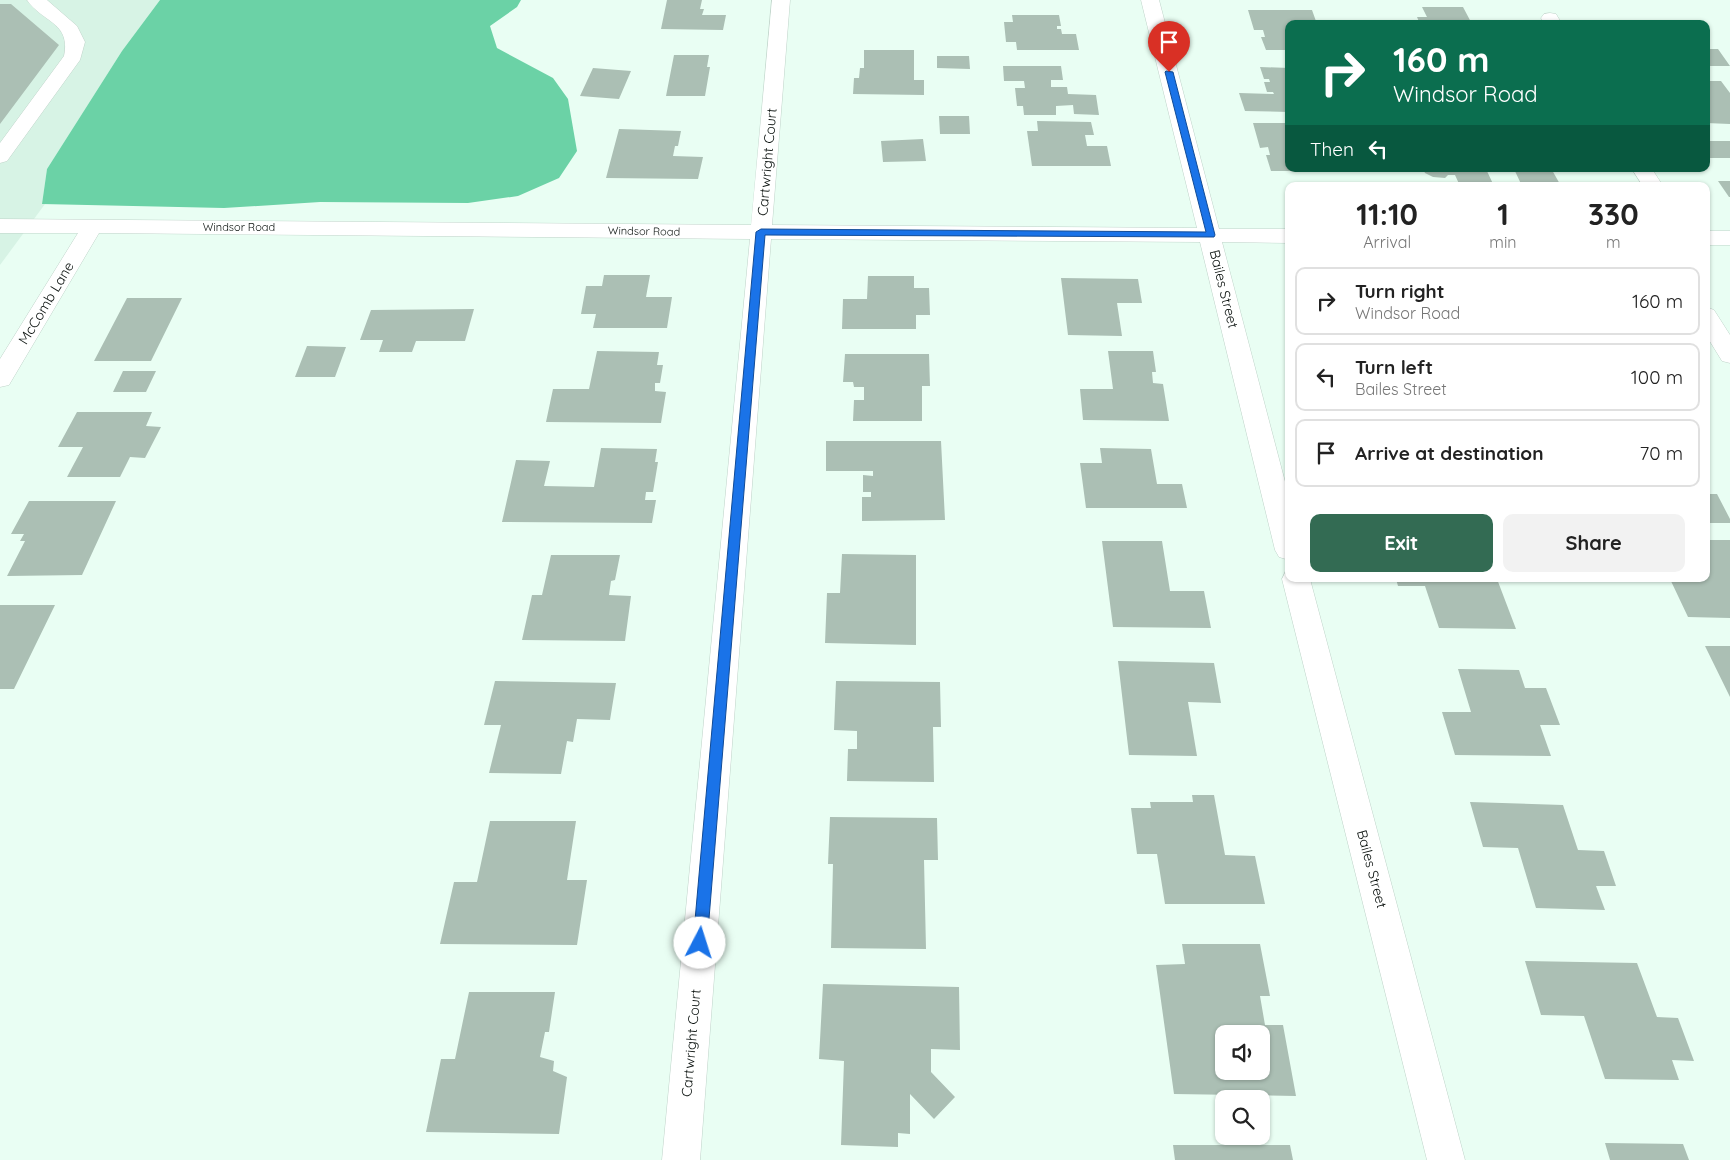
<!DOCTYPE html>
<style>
body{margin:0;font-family:Quicksand,sans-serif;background:#f2f2f2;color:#222;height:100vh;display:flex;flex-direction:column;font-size:19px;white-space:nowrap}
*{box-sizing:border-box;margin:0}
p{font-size:16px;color:#767676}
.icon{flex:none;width:28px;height:28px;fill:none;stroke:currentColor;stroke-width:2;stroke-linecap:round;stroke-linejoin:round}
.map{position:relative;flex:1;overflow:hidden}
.drawer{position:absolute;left:1285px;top:182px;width:425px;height:400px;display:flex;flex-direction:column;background:#fff;border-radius:10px;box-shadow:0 1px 4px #0004}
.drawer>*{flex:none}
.banner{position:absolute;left:1285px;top:20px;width:425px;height:152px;border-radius:10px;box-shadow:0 1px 4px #0004;background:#0b6e4f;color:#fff;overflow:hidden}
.controls{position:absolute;left:1215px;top:1025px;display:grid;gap:10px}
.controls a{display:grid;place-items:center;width:55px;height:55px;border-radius:10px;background:#fff;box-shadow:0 1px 4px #0004;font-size:25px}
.pin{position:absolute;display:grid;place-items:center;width:42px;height:42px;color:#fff;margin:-51px -21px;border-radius:50% 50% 50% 0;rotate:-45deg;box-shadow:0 0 5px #0007}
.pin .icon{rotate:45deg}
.me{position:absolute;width:55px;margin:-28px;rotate:5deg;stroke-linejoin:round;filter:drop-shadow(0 0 4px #0008)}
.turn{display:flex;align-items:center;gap:18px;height:105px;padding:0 25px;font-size:22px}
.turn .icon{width:65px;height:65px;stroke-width:2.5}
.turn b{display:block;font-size:35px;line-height:42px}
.then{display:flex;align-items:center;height:48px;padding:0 25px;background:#0003;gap:10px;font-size:19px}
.eta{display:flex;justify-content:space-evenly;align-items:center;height:85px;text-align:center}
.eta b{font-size:30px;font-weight:700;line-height:35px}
.primary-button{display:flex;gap:10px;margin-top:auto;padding:10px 25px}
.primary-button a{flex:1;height:58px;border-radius:10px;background:#336b53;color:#fff;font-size:20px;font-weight:700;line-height:58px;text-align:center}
.primary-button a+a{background:#f2f2f2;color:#222}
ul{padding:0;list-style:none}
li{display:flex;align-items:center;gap:15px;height:68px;margin:0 10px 8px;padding:0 15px;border:2px solid #e0e0e0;border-radius:10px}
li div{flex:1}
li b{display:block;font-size:19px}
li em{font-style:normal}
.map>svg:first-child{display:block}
.built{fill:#d7f3e5}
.forest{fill:#6bd2a6}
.building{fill:#abbfb4;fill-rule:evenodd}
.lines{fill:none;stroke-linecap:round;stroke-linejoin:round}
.minor-casing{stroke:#bfd3c9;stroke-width:1}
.minor{fill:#fff;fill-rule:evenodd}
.route{fill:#1a73e8;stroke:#114b97}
.labels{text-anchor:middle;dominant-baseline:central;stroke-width:4;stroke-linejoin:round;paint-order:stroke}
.far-street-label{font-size:11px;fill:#0a110e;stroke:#fff}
.street-label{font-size:14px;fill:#0a110e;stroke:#fff}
</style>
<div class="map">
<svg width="1730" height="1160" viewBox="0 0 1730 1160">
<rect width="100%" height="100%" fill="#e9fef3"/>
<path class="built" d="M0,0H160L122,51L47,169L42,204H45L0,265Z"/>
<path class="forest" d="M160,0H521L517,7L490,26L497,48L553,78L568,99L577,151L559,178L518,196L468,203L320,202L224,208L42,204L47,169L122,51Z"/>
<path class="building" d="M667,0H702L700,9H704L702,15H726L723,30L661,29Z
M0,4H11L59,45L0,124Z
M1422,7H1463L1472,24H1420L1417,17H1427Z
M1248,10H1312L1317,24H1289V50H1266L1261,37H1265L1263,30H1254Z
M1012,15H1059L1061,26H1057V29H1061L1062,34H1076L1079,50H1017L1016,42H1006L1004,22H1013Z
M1706,49H1718L1730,66H1706Z
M864,50H914V80H924V95L853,94L854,78H859L860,68H864Z
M674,55H709L707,67H710L705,96H666Z
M937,56H969L970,69L937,68Z
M1003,66H1061L1063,80H1051V87H1067L1068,94L1096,95L1099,115L1074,114L1073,105L1056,106V115H1024L1023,106H1017L1015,88H1025L1024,81H1004Z
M1260,67L1289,68V112L1245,111L1239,93L1274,94L1273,92H1267L1264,82H1270L1269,79H1264Z
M593,68L631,71L619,99L580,96Z
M1706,81H1721L1730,93V124L1706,123Z
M939,116H969L970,134H940Z
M1037,121L1091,122L1094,135H1085L1087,146H1107L1111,166H1032L1027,131H1038Z
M1253,123H1289V169H1330L1331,171H1271L1266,155H1270L1268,147L1260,148Z
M619,129L681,131L678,146H675L673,156L703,157L698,179L606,178Z
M923,139L926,161L883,162L881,141Z
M1706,141H1730V158H1706Z
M1423,169H1486L1494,186H1460L1455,175H1448L1445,178L1433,177L1425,173Z
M1514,169H1575L1576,171L1552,170L1561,186H1522Z
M1718,181H1730V197H1729Z
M604,275H650L646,297H672L667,328H593L596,314H581L586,286H602Z
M868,276H914V288H929L930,315H916V329H842L843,299H867Z
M1061,278L1138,279L1142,303H1117L1122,336L1068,335Z
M127,298H182L151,361H94Z
M474,309L465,341H416L412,352H379L383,340H360L371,310Z
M307,346L346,347L335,377H295Z
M597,351L659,352L657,365H663L660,383H655V391L666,392L661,423L546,422L553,389H589Z
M1108,351H1153L1156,372H1152L1153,383L1163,384L1169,421L1083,420L1080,389H1113Z
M845,354H929L930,386H922V421H853L854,400H864V387H854L853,382H843Z
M123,371H156L146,392H113Z
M77,412H152L146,426L161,427L145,458L130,457L120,477H67L83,447H58Z
M826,441H941L945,520L862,521V497H871V492H863V475L873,476V471H826Z
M601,448L657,449L655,462H658L653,492H646L645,500H656L652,523L502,522L516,460L550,461L544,486L594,487Z
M1100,448L1151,449L1157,484H1182L1187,508H1086L1080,463H1102Z
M1706,494H1717L1730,519V523H1706Z
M29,501H116L82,575L7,576L25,541H20L24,534H11Z
M1706,540H1730V618L1688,617L1670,579H1706Z
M1102,541H1162L1170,591H1204L1211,628L1113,627Z
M842,554L916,555V645L825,643L827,593H840Z
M551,555H620L615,580L611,581L609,595L631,596L625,641L522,640L532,595H542Z
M1396,579H1497L1516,629L1439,628L1425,586H1398Z
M0,605H55L14,689H0Z
M1705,646H1730V697Z
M1118,661L1214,663L1221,703L1188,702L1197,756L1129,755Z
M1458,669L1519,670L1525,688H1546L1560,725H1540L1551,756L1455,755L1442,712H1471Z
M495,681L616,683L610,720L577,719L573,742L567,741L561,774L489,773L501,725H484Z
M836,681L940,682L941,727H933L934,782L847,781L848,749H857V731L834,730Z
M1192,795H1214L1225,855L1255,856L1265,904H1165L1157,854H1137L1131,808H1151L1150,802H1193Z
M1470,802L1563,805L1578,850L1604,851L1616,886H1596L1605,910L1536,908L1518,848L1483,847Z
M830,817L937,818L938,860H924L926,949L831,948L833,864H828Z
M490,821H576L567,880H587L577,945L440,944L454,882H477Z
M1182,944H1260L1270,996H1260L1265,1025H1283L1296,1096L1174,1094L1156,965L1185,964ZM1224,1034H1261V1071H1224Z
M1525,961L1637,963L1657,1017L1678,1018L1694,1061L1672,1060L1679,1080L1605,1079L1584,1016L1541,1015Z
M823,984L959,987L960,1050L931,1049V1072L955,1097L934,1119L910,1094V1134L898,1133V1147L841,1145L844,1061L819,1059Z
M469,992H555L549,1032H545L540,1057L554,1061L553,1071L567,1077L559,1134L426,1132L441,1059H455Z
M1605,1143L1683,1144L1689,1160H1610Z
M1173,1145H1290L1293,1160H1175Z"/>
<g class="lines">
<g class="minor-casing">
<path id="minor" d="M27,0H47L77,26L85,42L80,60L7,161L0,163V143L64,56C71,22 43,23 27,0Z
M772,0H790L772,225L1197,228L1141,0H1159L1219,229H1289V243L1222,242L1289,497V560L1279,557L1275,550L1200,242L771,239L700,1160H662L750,239L99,233L9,385L0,387V359L78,233H0V219L751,225Z
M1550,13L1556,14L1562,24H1544L1541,18L1544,14Z
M1632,169H1652L1663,186H1643Z
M1706,231H1730V245H1706Z
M1706,307L1714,310L1730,335V363L1722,361L1706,335Z
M1286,571H1289V579H1310L1465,1160H1427L1282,579Z"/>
</g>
<use href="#minor" class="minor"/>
</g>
<path class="route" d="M1166,71L1173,72L1215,235L1214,237L765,235L707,943L705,948L700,950L695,948L693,943L756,232L761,229L1206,232L1165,72Z"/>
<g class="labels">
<g class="far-street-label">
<text x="239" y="227">Windsor Road</text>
<text transform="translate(644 231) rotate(1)">Windsor Road</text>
</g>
<g class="street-label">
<text transform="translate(767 162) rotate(-85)">Cartwright Court</text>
<text transform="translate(1224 289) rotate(76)">Bailes Street</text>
<text transform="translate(46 303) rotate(-59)">McComb Lane</text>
<text transform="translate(1372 869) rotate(75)">Bailes Street</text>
<text transform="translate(691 1043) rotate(-85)">Cartwright Court</text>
</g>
</g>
</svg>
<div class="controls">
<a><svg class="icon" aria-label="sound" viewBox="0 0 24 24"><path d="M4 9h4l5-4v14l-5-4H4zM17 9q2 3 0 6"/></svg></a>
<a><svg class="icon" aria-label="search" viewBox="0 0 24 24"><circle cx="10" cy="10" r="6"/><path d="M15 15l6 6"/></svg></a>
</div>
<div class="pin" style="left:1169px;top:72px;background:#d93025"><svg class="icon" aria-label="arrive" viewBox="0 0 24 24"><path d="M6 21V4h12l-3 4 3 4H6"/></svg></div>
<svg class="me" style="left:700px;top:943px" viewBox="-20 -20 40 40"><circle r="19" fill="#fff"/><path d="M0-13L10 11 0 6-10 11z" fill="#1a73e8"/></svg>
<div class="banner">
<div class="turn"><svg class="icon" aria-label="right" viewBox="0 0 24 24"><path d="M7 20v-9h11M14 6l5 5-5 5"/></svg><div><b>160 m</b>Windsor Road</div></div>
<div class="then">Then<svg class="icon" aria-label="left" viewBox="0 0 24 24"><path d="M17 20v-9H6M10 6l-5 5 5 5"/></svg></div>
</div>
<section class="drawer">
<div class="eta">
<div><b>11:10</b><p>Arrival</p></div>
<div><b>1</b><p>min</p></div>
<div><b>330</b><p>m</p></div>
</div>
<ul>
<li><svg class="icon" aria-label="right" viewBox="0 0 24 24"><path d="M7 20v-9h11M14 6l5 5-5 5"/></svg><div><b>Turn right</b><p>Windsor Road</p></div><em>160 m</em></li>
<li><svg class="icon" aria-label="left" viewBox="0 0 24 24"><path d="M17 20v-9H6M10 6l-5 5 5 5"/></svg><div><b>Turn left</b><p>Bailes Street</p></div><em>100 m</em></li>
<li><svg class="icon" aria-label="arrive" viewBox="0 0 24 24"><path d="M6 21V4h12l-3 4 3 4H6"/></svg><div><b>Arrive at destination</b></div><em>70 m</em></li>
</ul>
<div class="primary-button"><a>Exit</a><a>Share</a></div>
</section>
</div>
